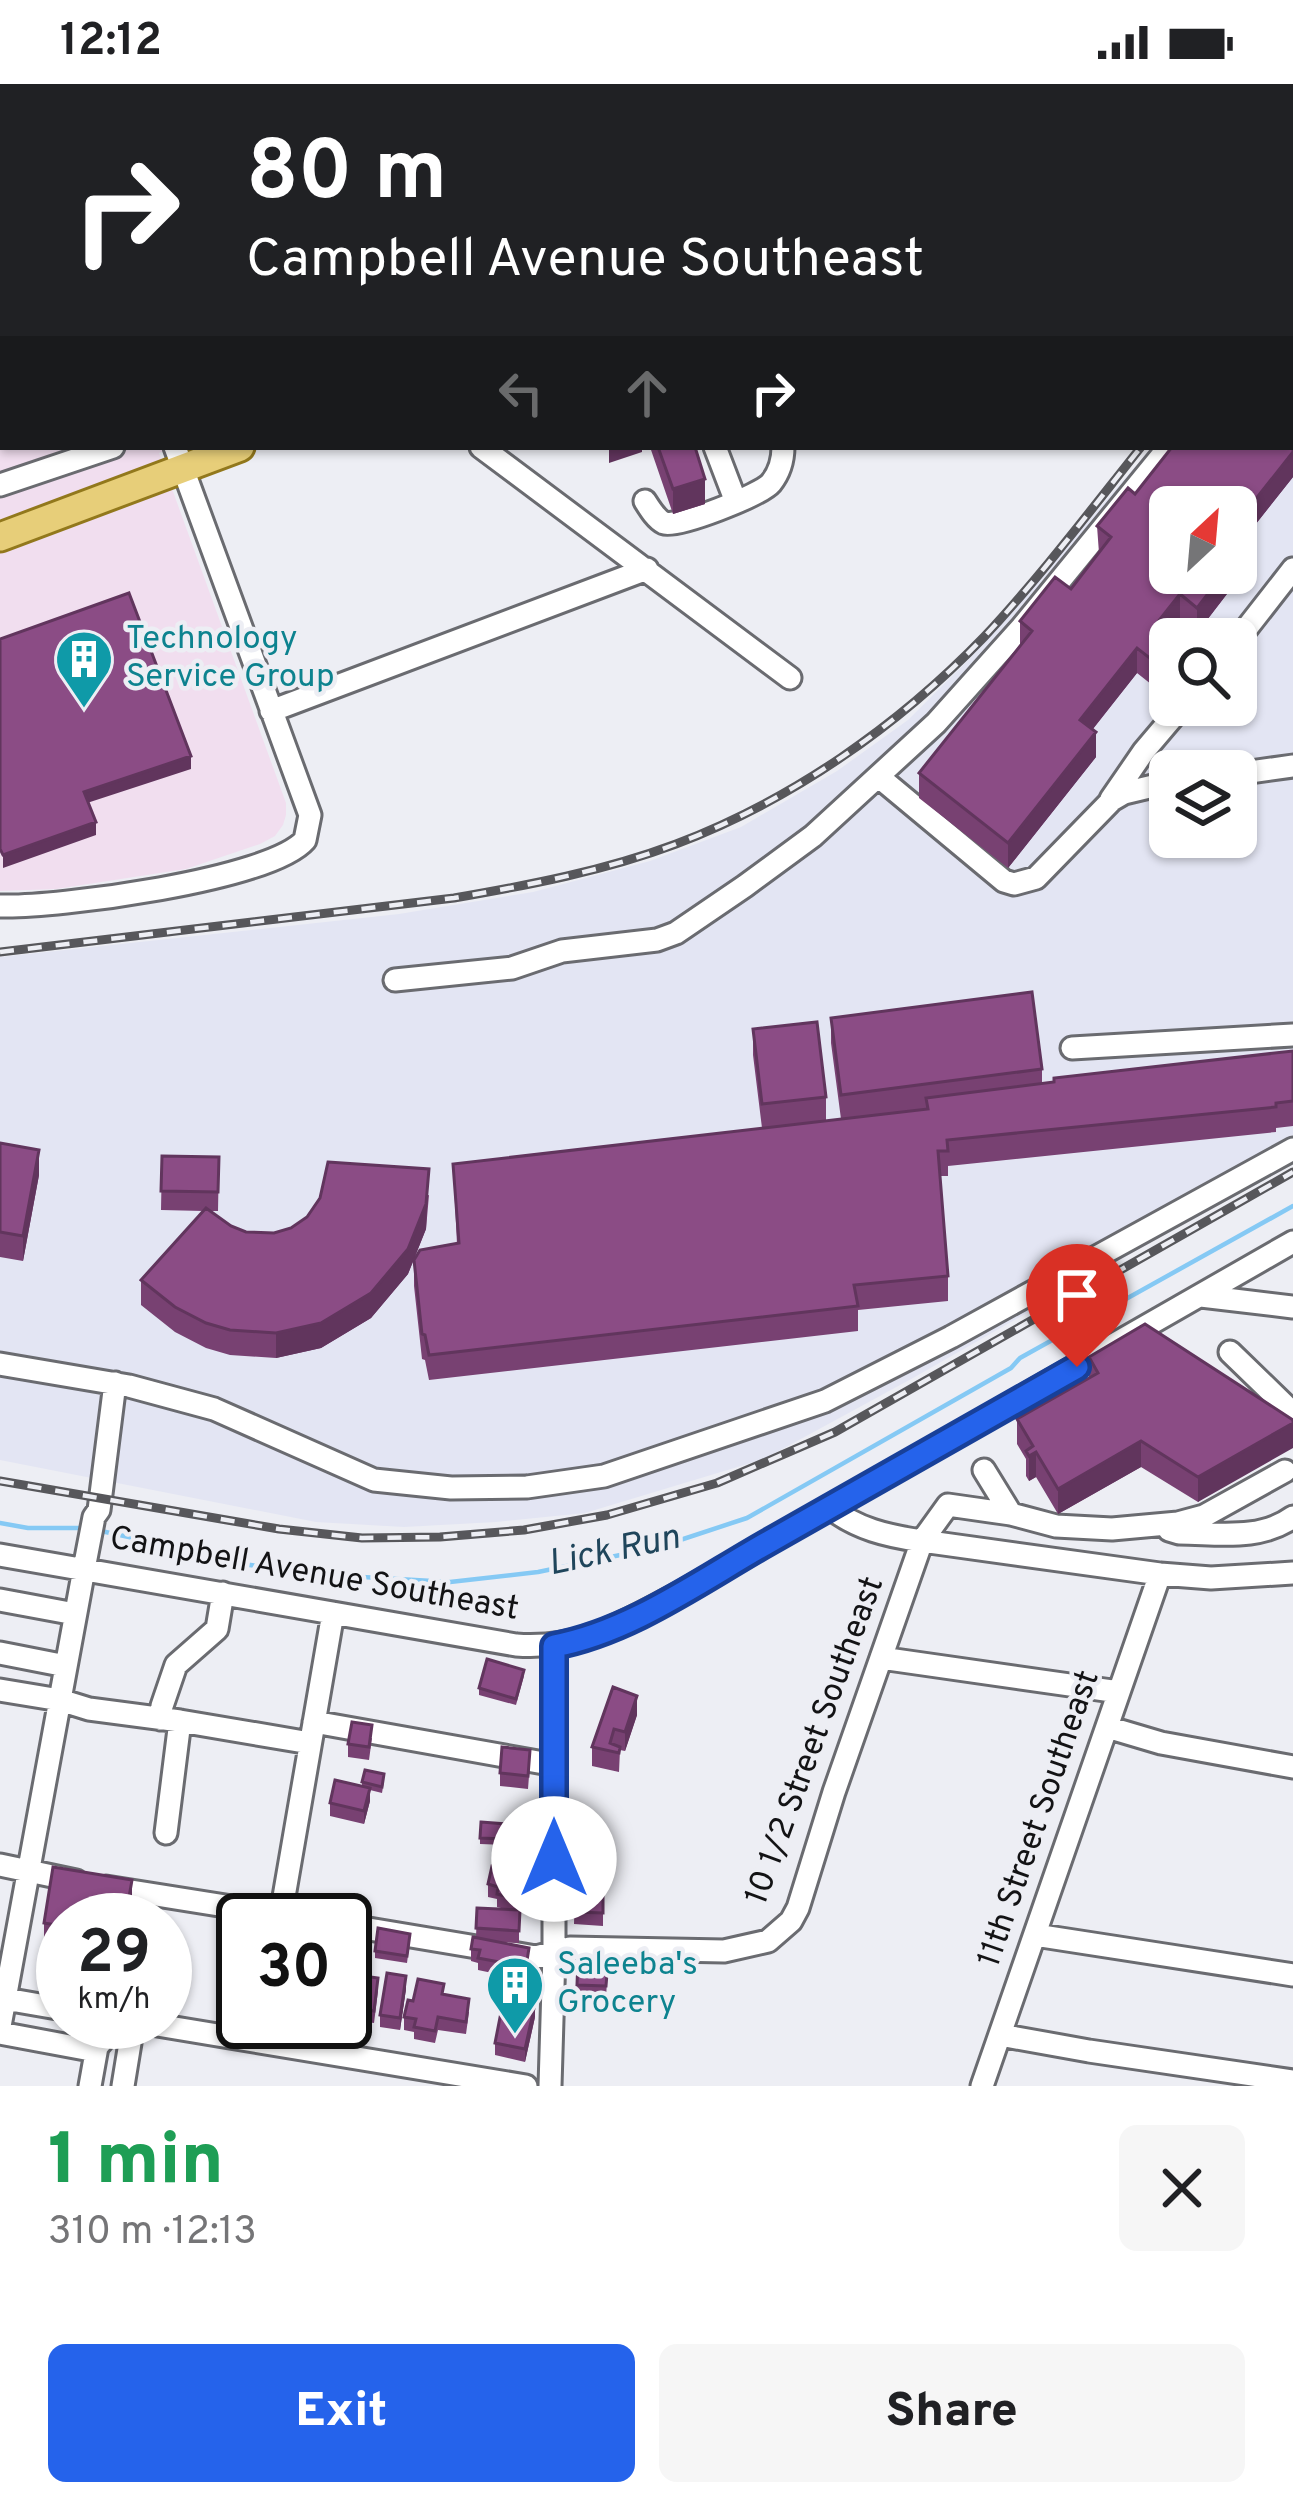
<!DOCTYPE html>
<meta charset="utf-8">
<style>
body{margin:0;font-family:Overpass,sans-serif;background:#f6f6f6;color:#202124;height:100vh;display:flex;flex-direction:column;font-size:45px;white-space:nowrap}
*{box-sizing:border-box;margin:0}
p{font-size:39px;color:#757577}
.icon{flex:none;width:66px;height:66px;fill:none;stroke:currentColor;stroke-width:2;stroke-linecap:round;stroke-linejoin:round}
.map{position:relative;height:2002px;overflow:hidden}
.panel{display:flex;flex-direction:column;background:#fff;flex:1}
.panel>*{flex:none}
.top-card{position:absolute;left:0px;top:0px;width:1293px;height:366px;box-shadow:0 3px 9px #0004;background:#202124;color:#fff;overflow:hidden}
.needle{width:78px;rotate:26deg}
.tools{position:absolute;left:1149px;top:402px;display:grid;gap:24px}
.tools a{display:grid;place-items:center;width:108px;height:108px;border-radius:18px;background:#fff;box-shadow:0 3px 9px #0004;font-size:60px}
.speed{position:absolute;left:36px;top:1809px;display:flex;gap:24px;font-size:60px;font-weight:700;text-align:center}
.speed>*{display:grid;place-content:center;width:156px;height:156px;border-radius:50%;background:#fff;box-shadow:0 3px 9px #0004;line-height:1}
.speed small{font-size:30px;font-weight:400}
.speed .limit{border:6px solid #111;border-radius:18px;background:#fff;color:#111}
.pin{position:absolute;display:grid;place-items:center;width:102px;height:102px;color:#fff;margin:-123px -51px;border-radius:50% 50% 50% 0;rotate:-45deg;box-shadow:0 0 12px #0007}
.pin .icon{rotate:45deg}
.me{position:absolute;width:132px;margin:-66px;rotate:0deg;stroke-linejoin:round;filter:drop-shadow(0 0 9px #0008)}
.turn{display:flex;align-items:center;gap:42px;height:252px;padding:0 48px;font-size:54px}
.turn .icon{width:156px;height:156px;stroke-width:2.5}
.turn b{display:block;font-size:84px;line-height:102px}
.lanes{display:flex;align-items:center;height:114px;padding:0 48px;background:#0003;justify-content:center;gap:60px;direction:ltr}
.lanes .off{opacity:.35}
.round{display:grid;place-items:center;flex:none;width:126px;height:126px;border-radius:18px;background:#f6f6f6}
.head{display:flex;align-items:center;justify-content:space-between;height:204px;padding:0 48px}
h1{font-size:72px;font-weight:800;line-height:90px;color:#1e9e55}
.action{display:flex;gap:24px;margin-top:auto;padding:24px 48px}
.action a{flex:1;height:138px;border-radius:18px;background:#2563eb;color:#fff;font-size:48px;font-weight:800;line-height:138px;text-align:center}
.action a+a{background:#f6f6f6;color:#202124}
.status{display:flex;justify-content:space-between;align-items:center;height:84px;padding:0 60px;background:#fff;direction:ltr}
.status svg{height:33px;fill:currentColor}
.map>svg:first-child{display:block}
.commercial{fill:#f1deef}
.built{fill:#e3e5f3;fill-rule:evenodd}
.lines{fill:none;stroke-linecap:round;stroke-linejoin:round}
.stream{stroke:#85c9f4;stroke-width:4.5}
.minor-casing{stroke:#6a6b70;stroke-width:27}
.major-casing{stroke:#92781c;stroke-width:33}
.minor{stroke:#fff;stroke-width:21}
.major{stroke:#e7ce79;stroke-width:27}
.rail-casing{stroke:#57575b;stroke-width:9}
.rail{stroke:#edeef4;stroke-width:4.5;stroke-dasharray:14;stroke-linecap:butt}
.wall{fill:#784172}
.shaded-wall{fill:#61355d}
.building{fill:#8b4c85;stroke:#61355d;stroke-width:3}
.route-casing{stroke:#184099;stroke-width:30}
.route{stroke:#2563eb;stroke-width:21}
.labels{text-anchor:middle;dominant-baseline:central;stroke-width:9;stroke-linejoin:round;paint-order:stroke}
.culture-label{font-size:33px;fill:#0d838f;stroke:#edeef4;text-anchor:start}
.street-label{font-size:33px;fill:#131315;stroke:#edeef4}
.water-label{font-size:36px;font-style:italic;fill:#1f455b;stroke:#edeef4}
</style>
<div class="status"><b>12:12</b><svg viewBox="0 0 49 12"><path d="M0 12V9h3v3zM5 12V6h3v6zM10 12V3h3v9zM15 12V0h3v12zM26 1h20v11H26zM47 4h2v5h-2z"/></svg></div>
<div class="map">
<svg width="1293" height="2002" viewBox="0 0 1293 2002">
<rect width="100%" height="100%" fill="#edeef4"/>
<path class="commercial" d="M0,0H1086L1083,3H3V363H174L159,369L286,719V731L283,741L275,752L260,760L186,785L56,805L0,807Z"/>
<path class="built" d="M1293,190V1077L913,1294L764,1375L585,1429L496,1438L404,1443L316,1438L0,1376V873L399,830L533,808L650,777L741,743L837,687L908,636L972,572L1152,363H1290V194ZM1170,423H1236V489H1170ZM1170,555H1236V621H1170ZM1170,687H1236V753H1170Z"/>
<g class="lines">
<path class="stream" d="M0,1439L28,1444H84
M101,1447L138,1455L164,1468L310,1490L450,1498L538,1488L659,1463L747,1434L1011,1284L1020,1274L1293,1122"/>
<g class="minor-casing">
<path id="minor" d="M602,0L608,3
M857,0V3
M280,3L282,0
M347,3L349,0
M1290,219L1293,217
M0,324L3,325
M481,363L790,594
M715,363L736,418
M0,401L113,363
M645,417C650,425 656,435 664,439C677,444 761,411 771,399C779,389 783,376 783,363
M1236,558L1293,485
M271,627L647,485
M1236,690L1293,682
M879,693L1004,797L1014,800L1036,794L1112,716L1124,709L1170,698
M1111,715L1144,667L1183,621
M0,822C56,824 270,796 305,756L310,731L175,363
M395,896L512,884L562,867L657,856L676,849L745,802L813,752L936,639L1022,543L1169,363
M1072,964L1293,951
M1201,1212L1293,1223
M1230,1268L1293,1329
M0,1280L129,1302L214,1325L374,1396L451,1404L527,1403L604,1392L825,1317L951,1253L1293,1065
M984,1386L1011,1430
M829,1423C857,1445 887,1452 922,1457L1160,1490L1211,1494L1293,1489
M1169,1446L1179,1449C1218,1449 1260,1457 1293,1433
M0,1471L516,1561C582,1566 624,1538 680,1509L1293,1158
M0,1516L75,1530
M0,1569L66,1582
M881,1574L1119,1608
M0,1606L60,1616L89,1625L180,1637L310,1659
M160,1635L162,1622L176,1581L217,1545L223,1509
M314,1638L555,1681
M1107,1643L1161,1659L1293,1683
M166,1749L180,1637
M0,1781L76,1797
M106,1803L314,1836
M280,1836L333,1529
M345,1841L536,1873L570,1864L724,1867L768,1857L791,1837L798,1824L834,1708L922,1457L948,1421L1011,1430L1056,1442L1112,1445L1178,1439L1204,1432L1285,1387
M1035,1851L1293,1891
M0,1914L63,1925
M121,1938L130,1959L123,2002
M139,1938L526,2002
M0,1942L84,1485L94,1433L99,1426L115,1299
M0,1949L96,1967
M1000,1951L1089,1967L1293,1997
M90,2002L97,1963L118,1938
M550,2002L554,1869V1562
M982,2002L1160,1490"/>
</g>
<g class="major-casing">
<path id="major" d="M1106,3L1109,0
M1149,3L1151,0
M0,453L240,363"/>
</g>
<use href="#minor" class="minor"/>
<use href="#major" class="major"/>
<g class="rail-casing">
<path id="rail" d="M1290,161L1293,157
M0,868L454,814C529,801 604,787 676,760C792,716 898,642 984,553C1040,493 1090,427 1141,363
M0,1397L279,1445L362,1454L440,1453L524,1446L607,1431L717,1399L835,1348L1293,1088"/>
</g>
<use href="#rail" class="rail"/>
</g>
<path class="wall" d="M0,0H241L239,3H3V270L0,268Z
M735,0H837L836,3H746Z
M650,363H695L705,420L673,430Z
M1293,393L1236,465V423H1170L1230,489V506L1197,549L1180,535L1165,554L1156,604L1137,589L1093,645L1096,673L1008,784L919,714V689L1020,562V537L1071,505L1099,469L1097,442L1135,410Z
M831,934L1042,985V999L1293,967V1042L1276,1044V1048L948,1082V1092H940L948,1192V1217L858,1226V1247L429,1296L425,1276L422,1275L414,1202V1176L457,1160L453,1080L762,1044L753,971V945L826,1013V1037L841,1035L831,959Z
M0,1059L39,1091L23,1177L0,1173Z
M162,1072L219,1073L218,1127H210L231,1142L246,1148L274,1149L429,1111L426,1145L408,1190L371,1234L321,1264L276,1274L230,1271L206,1264L175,1248L141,1221V1196L204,1127L161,1126Z
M1089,1273L1293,1336L1198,1418L1141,1383L1058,1430L1036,1393L1029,1397L1026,1392V1375L1017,1360V1335L1089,1294Z
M524,1592L516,1621L479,1611V1604Z
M613,1603L637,1631L625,1667L620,1666L619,1688L592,1682V1663Z
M372,1654L369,1676L348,1673V1660Z
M530,1679L528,1705L500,1702V1689Z
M384,1697L382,1709L370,1706V1717L364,1740L330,1732V1719L362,1702V1698Z
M506,1740V1761L480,1760V1754Z
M488,1800H517L521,1814L519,1826V1859L498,1858L529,1877L526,1896L478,1886V1879L471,1877V1865L476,1854L477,1824L509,1826L497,1823V1815L488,1813Z
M575,1800L603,1801V1842L574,1840Z
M132,1821L63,1836V1867L44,1864V1839Z
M345,1838L362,1848L359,1865L345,1862Z
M410,1856L407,1879L375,1874V1867Z
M578,1875L608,1877L606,1915L577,1914Z
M406,1905L400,1946L380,1943V1931Z
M378,1907L374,1939L345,1935V1916Z
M444,1911L469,1928L466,1950L438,1946L435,1959L414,1955V1948L404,1946V1933L413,1917Z
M535,1933L525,1978L495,1971V1959Z"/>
<path class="shaded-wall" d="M1293,87V106L1290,110V91Z
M609,363H645L642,364V368L609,379Z
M1293,368V393L1236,465V440Z
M705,395V420L673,430V405Z
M1224,489H1230V506L1197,549V524Z
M1180,510V535L1153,569V544Z
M1170,561V586L1156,604V579Z
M1137,564V589L1080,661V636Z
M1096,648V673L1008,784V759Z
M191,672V685L84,720V708Z
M96,738V751L3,784V771Z
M39,1066V1091L23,1177V1152Z
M429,1085L426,1145L408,1190L371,1234L321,1264L276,1274V1249Z
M1293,1339V1364L1198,1418V1393Z
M1141,1357V1383L1058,1430V1405Z
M1036,1368V1393L1029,1397V1372Z
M637,1612V1631L625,1667V1648Z
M370,1704V1717L364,1740V1727Z
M132,1796V1821L129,1836H125Z
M406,1892V1905L400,1946V1934Z
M535,1920V1933L525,1978V1965Z"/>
<path class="building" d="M0,0H228L226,3H3V245L0,243Z
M468,0H572L578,3H466Z
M1290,234L1293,237V368L1236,440V423H1170V489H1224L1197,524L1180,510L1153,544L1170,558V561L1156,579L1137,564L1080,636L1096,648L1008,759L919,689L1032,547L1020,537L1055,493L1071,505L1111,453L1097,442L1128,404L1135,410L1172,363H1290Z
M658,363H695L705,395L673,405Z
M129,509L191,672L84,708L96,738L3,771L0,765V555Z
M1032,908L1042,985L841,1011L831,934Z
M817,938L826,1013L762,1020L753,945Z
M1293,967V1017L1276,1019V1023L947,1056L948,1067H938L948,1192L854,1201L858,1222L429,1271L425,1251L422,1250L414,1176L420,1166L459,1159L453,1080L928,1025L926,1014L1054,998V994Z
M0,1059L39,1066L23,1152L0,1148Z
M162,1072L219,1073L218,1108L161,1107Z
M328,1078L429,1085L426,1120L408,1165L371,1209L321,1239L276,1249L230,1246L206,1239L175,1223L141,1196L206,1124L231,1142L246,1148L274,1149L291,1144L307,1133L320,1114Z
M1145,1240L1293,1336V1339L1198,1393L1141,1357L1058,1405L1036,1368L1029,1372L1026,1367L1033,1362L1017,1335L1098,1289L1089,1273Z
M487,1575L524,1586L516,1615L479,1604Z
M613,1603L637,1612L625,1648L614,1645L610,1659L620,1663L619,1669L592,1663Z
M352,1638L372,1641L369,1663L348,1660Z
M502,1663L530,1666L528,1692L500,1689Z
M365,1686L384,1690L382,1703L362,1698Z
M335,1696L370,1704L364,1727L330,1719Z
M481,1738L506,1740V1755L480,1754Z
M492,1782L517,1788L515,1800L521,1801L518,1815L497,1810L498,1803L488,1800Z
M53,1783L132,1796L125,1836H63V1842L44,1839Z
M575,1800L603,1801V1829L574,1828Z
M477,1824L520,1826L519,1847L476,1844Z
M345,1838L362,1842L359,1859L345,1856Z
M378,1844L410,1850L407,1872L375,1867Z
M473,1853L529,1864L526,1883L478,1874L480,1866L471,1865Z
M578,1875L608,1877L606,1902L577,1901Z
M387,1889L406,1892L400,1934L380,1931Z
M349,1890L378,1894L374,1927L345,1922Z
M418,1895L444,1900L442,1910L469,1915L466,1938L438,1933L435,1947L414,1943L416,1935L404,1933L408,1916L413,1917Z
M504,1913L535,1920L525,1965L495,1959Z"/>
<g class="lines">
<g class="route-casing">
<path id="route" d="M554,1775V1562C630,1548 700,1497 767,1459C870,1400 973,1341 1077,1283"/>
</g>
<use href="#route" class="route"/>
</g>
<defs>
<g id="building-pin" transform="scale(3)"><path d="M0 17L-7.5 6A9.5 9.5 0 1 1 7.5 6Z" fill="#0f9aa8" stroke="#edeef4"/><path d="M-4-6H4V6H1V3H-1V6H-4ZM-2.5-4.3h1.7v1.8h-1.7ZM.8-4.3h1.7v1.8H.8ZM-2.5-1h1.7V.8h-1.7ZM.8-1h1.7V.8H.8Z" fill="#fff"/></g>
</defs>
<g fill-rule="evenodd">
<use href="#building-pin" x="84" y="575"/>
<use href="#building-pin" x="515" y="1901"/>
</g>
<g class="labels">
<g class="culture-label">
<text x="126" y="556">Technology<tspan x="126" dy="38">Service Group</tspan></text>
<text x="557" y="1882">Saleeba's<tspan x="557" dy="38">Grocery</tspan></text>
</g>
<g class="street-label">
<text transform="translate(314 1491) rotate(10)">Campbell Avenue Southeast</text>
<text transform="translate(816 1657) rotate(-70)">10 1/2 Street Southeast</text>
<text transform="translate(1040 1735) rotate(-71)">11th Street Southeast</text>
</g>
<g class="water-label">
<text transform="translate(614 1468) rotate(-12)">Lick Run</text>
</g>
</g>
</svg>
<div class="tools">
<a><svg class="needle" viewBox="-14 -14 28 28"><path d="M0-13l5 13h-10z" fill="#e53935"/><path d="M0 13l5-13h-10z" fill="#757577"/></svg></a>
<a><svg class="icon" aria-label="search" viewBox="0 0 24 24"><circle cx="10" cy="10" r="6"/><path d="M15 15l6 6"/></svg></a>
<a><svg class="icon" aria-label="layers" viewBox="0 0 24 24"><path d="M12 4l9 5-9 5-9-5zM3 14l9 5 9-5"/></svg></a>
</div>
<div class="speed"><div>29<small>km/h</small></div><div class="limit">30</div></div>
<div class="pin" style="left:1077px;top:1283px;background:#d93025"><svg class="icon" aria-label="arrive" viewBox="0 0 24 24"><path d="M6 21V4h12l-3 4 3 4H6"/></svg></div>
<svg class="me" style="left:554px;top:1775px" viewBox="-20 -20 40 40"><circle r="19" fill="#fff"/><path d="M0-13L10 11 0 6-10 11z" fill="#2563eb"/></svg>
<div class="top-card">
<div class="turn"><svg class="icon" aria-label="right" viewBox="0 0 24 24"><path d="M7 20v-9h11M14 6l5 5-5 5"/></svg><div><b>80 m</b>Campbell Avenue Southeast</div></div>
<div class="lanes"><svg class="icon off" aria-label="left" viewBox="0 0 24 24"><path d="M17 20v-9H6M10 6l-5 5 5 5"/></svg><svg class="icon off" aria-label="ahead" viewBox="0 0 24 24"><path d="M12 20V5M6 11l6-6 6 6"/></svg><svg class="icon" aria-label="right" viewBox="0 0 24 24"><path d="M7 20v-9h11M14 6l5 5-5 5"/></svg></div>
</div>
</div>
<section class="panel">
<div class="head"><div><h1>1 min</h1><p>310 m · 12:13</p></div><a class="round"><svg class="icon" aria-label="close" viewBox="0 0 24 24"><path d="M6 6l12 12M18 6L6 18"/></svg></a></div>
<div class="action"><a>Exit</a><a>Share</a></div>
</section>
